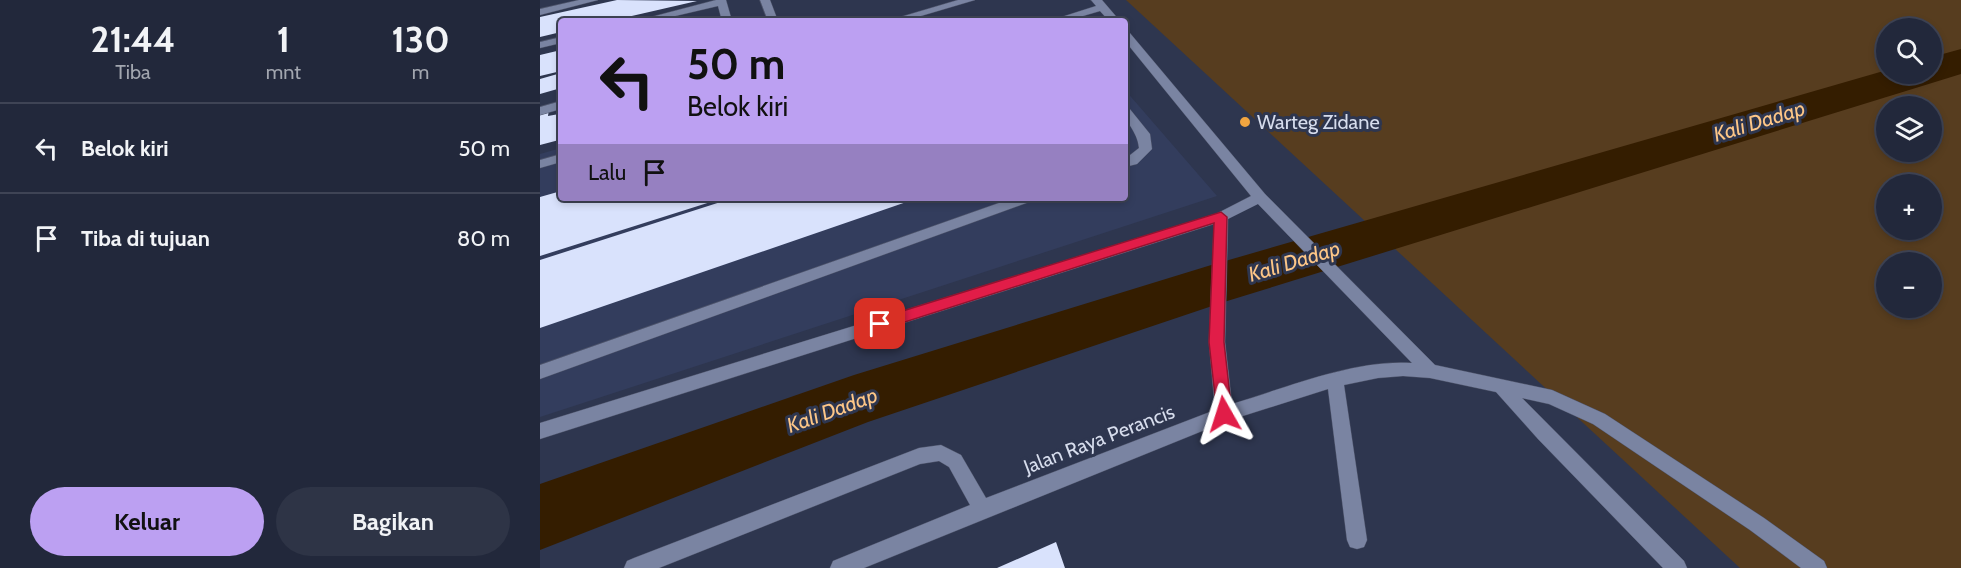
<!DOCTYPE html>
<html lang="id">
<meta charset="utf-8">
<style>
body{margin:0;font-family:Cabin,sans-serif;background:#2e3446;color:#f1f3f6;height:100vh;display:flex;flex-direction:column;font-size:22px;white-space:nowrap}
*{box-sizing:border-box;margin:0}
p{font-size:20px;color:#a2a6af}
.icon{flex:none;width:33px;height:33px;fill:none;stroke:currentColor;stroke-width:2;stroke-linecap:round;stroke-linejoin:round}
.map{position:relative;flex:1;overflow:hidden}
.panel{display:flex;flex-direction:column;background:#22283b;width:540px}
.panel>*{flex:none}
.banner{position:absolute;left:18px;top:18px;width:570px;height:183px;border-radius:6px;box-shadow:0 3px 9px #0003,0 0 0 2px #3f4455;background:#bca0f2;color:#111;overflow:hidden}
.buttons{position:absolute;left:1336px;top:18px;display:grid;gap:12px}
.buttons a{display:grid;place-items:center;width:66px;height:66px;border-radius:50%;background:#22283b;box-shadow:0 3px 9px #0003,0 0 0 2px #3f4455;font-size:30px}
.pin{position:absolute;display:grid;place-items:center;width:51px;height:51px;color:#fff;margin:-26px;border-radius:12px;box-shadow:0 3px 9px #0006}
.me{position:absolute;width:66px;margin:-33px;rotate:354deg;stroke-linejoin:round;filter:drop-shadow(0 0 4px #0008)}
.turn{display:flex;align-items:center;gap:21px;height:126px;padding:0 30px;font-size:27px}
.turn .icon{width:78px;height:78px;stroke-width:2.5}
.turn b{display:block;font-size:42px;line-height:51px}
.then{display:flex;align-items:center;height:57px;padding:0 30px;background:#0003;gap:12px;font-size:22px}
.eta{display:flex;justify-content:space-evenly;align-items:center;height:102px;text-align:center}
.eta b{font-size:36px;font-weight:700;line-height:42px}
.button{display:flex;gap:12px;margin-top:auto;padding:12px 30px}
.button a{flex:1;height:69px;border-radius:36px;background:#bca0f2;color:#111;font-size:24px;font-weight:700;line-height:69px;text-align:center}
.button a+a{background:#2e3446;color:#f1f3f6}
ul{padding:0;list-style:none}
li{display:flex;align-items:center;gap:18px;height:90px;padding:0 30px;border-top:2px solid #3f4455}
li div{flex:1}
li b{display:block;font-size:22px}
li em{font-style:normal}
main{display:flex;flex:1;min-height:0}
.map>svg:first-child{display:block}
.built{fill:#333d5d}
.green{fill:#573d1f;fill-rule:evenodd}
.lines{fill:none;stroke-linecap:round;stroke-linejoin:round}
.river{fill:#341d00;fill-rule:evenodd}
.building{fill:#d9e2fc}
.minor-casing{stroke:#4c5268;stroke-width:1}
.minor{fill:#7a84a2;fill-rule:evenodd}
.route{fill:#e11d48;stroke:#92132f;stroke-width:1.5}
.poi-dot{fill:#f1a540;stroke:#2e364f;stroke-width:2}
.labels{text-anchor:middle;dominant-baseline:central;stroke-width:6;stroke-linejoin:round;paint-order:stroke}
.poi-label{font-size:20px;fill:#d6dcec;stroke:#2e364f;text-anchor:start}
.street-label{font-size:20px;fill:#d6dcec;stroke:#2e364f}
.water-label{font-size:21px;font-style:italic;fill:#fdc687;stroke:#2e364f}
</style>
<main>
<section class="panel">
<div class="eta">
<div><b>21:44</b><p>Tiba</p></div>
<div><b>1</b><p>mnt</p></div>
<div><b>130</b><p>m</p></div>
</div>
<ul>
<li><svg class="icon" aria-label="left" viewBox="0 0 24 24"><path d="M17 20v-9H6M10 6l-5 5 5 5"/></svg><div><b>Belok kiri</b></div><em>50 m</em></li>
<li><svg class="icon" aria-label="arrive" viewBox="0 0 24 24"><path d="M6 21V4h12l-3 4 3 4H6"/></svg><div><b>Tiba di tujuan</b></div><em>80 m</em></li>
</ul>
<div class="button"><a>Keluar</a><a>Bagikan</a></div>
</section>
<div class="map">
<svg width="1421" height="568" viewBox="0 0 1421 568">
<rect width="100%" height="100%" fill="#2e364f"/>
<path class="built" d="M585,90L677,196L0,417V154L21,148V198H585Z"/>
<path class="green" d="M586,0H1421V568H1200ZM1347,28H1392V74H1347ZM1347,106H1392V152H1347ZM1347,184H1392V230H1347ZM1347,262H1392V308H1347Z"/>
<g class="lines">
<path class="river" d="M1421,49V74L684,302L328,422L0,550V484L314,375L668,266L1347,70V74H1392V57Z"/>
</g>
<path class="building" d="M77,0L157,1L70,21H21V32L0,37V17Z
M21,50V71L0,76V55Z
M21,73V88L0,94V79Z
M9,109L8,116L19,114V140L0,145V112Z
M21,191V198L180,199L0,256V197Z
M193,198H378L0,328V260Z
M516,542L525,568H457Z"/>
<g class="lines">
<g class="minor-casing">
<path id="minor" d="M39,0H58L0,15V9Z
M176,0H186L192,21H182L178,6L114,21H96Z
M220,0H230L238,21H228Z
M418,0H435L364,21H347Z
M551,0H562L580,21H569L560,11L526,21H509L556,6Z
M585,31L589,32L725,194L895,365L1012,390L1065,414L1224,518L1284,561L1287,568H1261L1210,530L1053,424L1009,404L982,398L1144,561L1147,568H1123L998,439L956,392L890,378L863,376L838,378L804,385L827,540L824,547L817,549L810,547L807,540L788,389L687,421L324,568H290L293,561L430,505L409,467L399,461L380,464L119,568H84L87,561L94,558L379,448L401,445L421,455L446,498L675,410L669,342L674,224L0,439V423L676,214L711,196L585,41ZM718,204L872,363C814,359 746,388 692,404L685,342L688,219Z
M21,37V43L0,48V42Z
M21,101V109L0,115V107Z
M585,107L589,108L610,134L612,149L597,164L585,167V159L599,148C597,129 585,126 585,107Z
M21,154V162L0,168V160Z
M473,198H494L492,201L0,379V365Z"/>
</g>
<use href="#minor" class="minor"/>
</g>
<path class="route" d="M681,212L687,217L684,342L692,414L690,419L684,421L679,419L677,414L669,342L674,223L340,330L335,328L333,324L335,320L340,318Z"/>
<circle class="poi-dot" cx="705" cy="122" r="6"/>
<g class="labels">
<g class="poi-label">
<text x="717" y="122">Warteg Zidane</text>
</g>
<g class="street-label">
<text transform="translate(559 439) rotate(-21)">Jalan Raya Perancis</text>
</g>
<g class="water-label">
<text transform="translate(1219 121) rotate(-17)">Kali Dadap</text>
<text transform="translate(754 261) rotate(-17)">Kali Dadap</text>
<text transform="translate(292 410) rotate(-20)">Kali Dadap</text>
</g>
</g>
</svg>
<div class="buttons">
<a><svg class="icon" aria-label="search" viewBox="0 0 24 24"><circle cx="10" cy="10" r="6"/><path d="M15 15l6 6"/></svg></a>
<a><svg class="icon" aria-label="layers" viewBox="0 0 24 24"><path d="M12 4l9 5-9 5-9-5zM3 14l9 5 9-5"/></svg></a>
<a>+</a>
<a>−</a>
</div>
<div class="pin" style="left:340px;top:324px;background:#d93025"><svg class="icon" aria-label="arrive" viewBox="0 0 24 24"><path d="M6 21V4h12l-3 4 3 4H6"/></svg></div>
<svg class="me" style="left:684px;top:414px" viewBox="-20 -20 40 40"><path d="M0-17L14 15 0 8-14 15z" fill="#e11d48" stroke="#fff" stroke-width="4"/></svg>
<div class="banner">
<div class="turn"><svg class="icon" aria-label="left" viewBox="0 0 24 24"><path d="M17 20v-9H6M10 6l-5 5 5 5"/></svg><div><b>50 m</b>Belok kiri</div></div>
<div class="then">Lalu<svg class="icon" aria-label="arrive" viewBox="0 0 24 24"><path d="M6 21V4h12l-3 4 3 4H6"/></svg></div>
</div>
</div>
</main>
